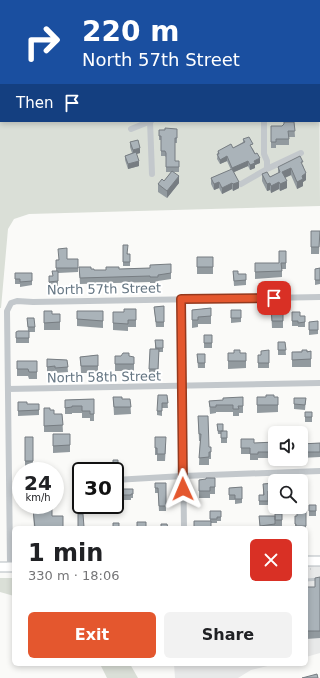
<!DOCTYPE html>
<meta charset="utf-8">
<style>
body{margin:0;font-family:"DejaVu Sans",sans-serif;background:#f2f2f2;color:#202124;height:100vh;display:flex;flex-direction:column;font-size:15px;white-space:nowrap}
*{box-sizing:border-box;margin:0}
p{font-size:13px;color:#757577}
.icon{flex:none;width:22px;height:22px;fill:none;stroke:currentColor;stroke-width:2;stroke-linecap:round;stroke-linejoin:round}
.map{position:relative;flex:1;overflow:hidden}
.sheet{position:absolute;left:12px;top:526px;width:296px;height:140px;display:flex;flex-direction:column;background:#fff;border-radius:6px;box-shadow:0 2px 6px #0003}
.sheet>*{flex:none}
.top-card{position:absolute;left:0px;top:0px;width:320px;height:122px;box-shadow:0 2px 6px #0003;background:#1a4fa0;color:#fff;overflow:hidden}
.tools{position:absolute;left:268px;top:426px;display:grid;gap:8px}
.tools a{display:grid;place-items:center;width:40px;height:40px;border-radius:6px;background:#fff;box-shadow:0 2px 6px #0003;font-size:20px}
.speed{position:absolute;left:12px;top:462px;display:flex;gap:8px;font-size:20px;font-weight:700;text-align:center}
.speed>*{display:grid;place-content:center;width:52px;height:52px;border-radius:50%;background:#fff;box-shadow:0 2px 6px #0003;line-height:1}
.speed small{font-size:10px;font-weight:400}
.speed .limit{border:2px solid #111;border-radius:6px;background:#fff;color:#111}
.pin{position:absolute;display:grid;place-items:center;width:34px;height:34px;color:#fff;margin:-17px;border-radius:8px;box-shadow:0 2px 6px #0006}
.me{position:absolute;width:44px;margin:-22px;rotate:359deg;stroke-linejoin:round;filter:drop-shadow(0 0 3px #0008)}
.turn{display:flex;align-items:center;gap:14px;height:84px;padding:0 16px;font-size:18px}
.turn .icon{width:52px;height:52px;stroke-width:2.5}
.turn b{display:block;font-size:28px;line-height:34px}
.then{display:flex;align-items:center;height:38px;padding:0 16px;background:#0003;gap:8px;font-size:15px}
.round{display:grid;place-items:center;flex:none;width:42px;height:42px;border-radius:6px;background:#f2f2f2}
.head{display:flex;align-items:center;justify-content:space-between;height:68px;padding:0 16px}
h1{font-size:24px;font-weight:800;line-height:30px}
.cta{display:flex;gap:8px;margin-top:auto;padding:8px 16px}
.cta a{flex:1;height:46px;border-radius:6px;background:#e4572e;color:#fff;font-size:16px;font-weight:800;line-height:46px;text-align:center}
.cta a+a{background:#f2f2f2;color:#202124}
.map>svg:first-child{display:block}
.built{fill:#e8e9e9}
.green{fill:#dadfd7}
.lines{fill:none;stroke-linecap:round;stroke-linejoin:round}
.secondary-casing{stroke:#b3babf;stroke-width:11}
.path{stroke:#bbbfc2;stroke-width:1;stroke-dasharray:2 2;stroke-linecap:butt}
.service{stroke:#c3c8cc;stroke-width:3}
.minor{stroke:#c3c8cc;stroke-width:6}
.secondary{stroke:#fff;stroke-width:9}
.wall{fill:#929a9f}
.shaded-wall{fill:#777d82}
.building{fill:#aab3b9;stroke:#777d82}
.route-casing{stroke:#94391e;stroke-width:10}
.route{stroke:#e4572e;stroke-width:7}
.labels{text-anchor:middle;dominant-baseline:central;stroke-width:4;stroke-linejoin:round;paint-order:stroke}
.street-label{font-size:13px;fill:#657683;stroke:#fff}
</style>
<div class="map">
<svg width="320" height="678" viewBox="0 0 320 678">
<rect width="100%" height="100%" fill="#fafaf8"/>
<path class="built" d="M320,564V653L306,657V565Z
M174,664H276L251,670L238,678H175Z"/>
<path class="green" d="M0,0H297L298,1H1V121H319V23L320,206L29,214L14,219L8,229L1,308H0Z
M0,578H14V596L0,592Z
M100,664H130L138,678H107Z"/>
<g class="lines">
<g class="secondary-casing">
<path id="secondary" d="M315,0L317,1
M306,561H320
M0,567H14"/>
</g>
<path class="path" d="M306,569H311"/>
<path class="service" d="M306,580L320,579"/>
<path class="minor" d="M294,1L295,0
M309,1L310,0
M150,121L152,174
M264,121V154L267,161V169
M131,129L151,121
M241,184L267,169L301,153
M181,299L184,528
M8,389L320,383
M115,480L183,476L320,471
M11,567L10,561L7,311L11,303L17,301L33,302L320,297"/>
<use href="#secondary" class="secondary"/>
</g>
<path class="wall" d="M294,122L295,137H289V145H276V148H271V126H282Z
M177,129V143H175V161H179V172H173L179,183L167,198L158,192V184L164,181L171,172H166V157L165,156H161V140H159V130Z
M243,139L253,149L260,163L255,165V168L250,170L248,166L234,172L239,188L233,191L232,189L222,194L219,188L214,190L211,184V178L231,170L227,161L220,164L217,159L218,151L233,148L243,142Z
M130,142L140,153L136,154L139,166L128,169L125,160V156L132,153L130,147Z
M303,165L306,180L303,182V186L297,189L291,175L285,178L287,188L280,191L279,189L271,193L270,190L267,191L262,181V174L270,177L278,173V167Z
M311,231H320L319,254H311Z
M123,245L128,254H130V266H123Z
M286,251V269H282V277L255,279V263H279Z
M197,257H213V274H197Z
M67,259H78V272L58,273V286H49V276H53L56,271V260Z
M171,264V279L158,281V283H150V282L80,284L79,267L91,269L94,270H106L119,269L150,268Z
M320,268V284L315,285V269Z
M233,271L238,274H246V285L234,286Z
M15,273H32V285L20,287V284H15Z
M164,306V327H156L154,307Z
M283,307V328H272L271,308Z
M211,308V324H198V327L192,328V310Z
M136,309V327H128V331L113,330V312H124Z
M231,310H241V322L231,323Z
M44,311L52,314H60V330H44Z
M77,311H103V328L77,326Z
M292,312L300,316H305V327H298V326H292Z
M27,318L35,327V332H29V343H16V332L28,331Z
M309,322L318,330V334L309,335Z
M204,335H212V348H204Z
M155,340H163V352H159L158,376H149V369L155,349Z
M278,342H285L286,355H278Z
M269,350V368H258V355H261Z
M311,351V367H292V352Z
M228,353H246V368L228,369Z
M197,354H205V368H198Z
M98,355V373H81L80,357Z
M115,356L134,357V371H115Z
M47,359L67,360L68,372L55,373V371L47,372Z
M17,361H37V379H29L28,376H17Z
M167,395L168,408H162V416L157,415V411Z
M113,397L122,399H130L131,414L114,415Z
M243,397V413H239V416H233V412H216V413L210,414L209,401L223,400Z
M257,397H278V412L257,413Z
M294,398H306L305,410L294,409Z
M94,399V421H90V418H82V413H72V414H65V400Z
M18,402L39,410V415L18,416Z
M44,408L50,410L54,414H62L63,432H44Z
M312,412V422H305V417Z
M198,416L209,447H211V459H209V465H199L200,441H199Z
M217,424L227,438V443H221V434H218Z
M53,434H70V452L53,453Z
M25,437H33V469H25Z
M155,437L166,444L165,461H157V455H155Z
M241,439L254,443L275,442V458H258V460H250V454H241Z
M320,443V457L301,458V444Z
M118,460V475L115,476V471Z
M215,478V494H210V498H199V480Z
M155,483H166V511H159L158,493H155Z
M275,483V496H268V505H259V495H263V484Z
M242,487V503L235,504V500H229V488Z
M116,489H133V498H131V500H116Z
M23,505H35V509H24Z
M309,505H316V516H309Z
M33,509L52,516H63V528H34Z
M306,509V528H295V516H297Z
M210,511H221V521H217V523H211L210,521Z
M275,514H282V527L275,528V526V528H260L259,516H275Z
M320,577V638L306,639V587H315Z"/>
<path class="shaded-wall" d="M140,148V153L133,155V150Z
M227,156V161L220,164V160Z
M260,158V163L255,165V168L250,170V165L254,161Z
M139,161V166L128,169V164Z
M248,161V166L232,173V168Z
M291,168V175L282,179V172Z
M306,173V180L303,182V186L297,189V182L302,176Z
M179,176V183L167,198V191Z
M287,181V188L280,191V184Z
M219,182V188L214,190V184Z
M239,182V188L233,191V184Z
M279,182V189L271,193V186Z
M232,183V189L222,194V188Z
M270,183V190L267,191V184Z"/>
<path class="building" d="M284,122H294L295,131H288L289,139H276V142H271V126H282L284,124Z
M165,128L177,129V138H175V161H179V167H166V153L165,151H161V136H159V130H165Z
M249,137L253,144L250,145L255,154L257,153L260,158L254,161L255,163L250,165L248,161L232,168L227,156L220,160L217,154H219L218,151L231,144L233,148L245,142L243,139Z
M138,140L140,148L133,150L130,142Z
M136,152L139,161L128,164L125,156Z
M300,156L303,162H301L306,173L302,176L303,179L297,182L291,168L282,172L287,181L280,184L279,182L271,186L270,183L267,184L262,174L267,172L270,177L280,172L278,167Z
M232,169L239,182L233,184L232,183L222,188L219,182L214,184L211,178Z
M172,171L179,176L167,191L158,184L162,179L164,181Z
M311,231H320L319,247H311Z
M123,245H128L127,254H130V262H123Z
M67,248V259H78V268H56V260H59L58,249Z
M279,251H286V263H281L282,271L255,272V263H279Z
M197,257H213V267H197Z
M171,264V273L158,275V277H150V276L80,278L79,267H91V269H94V270H106V267H119V269L150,268V265Z
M320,268V280H315V269Z
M52,271H58V281L49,282V276H53Z
M233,271H238V274H246V280L234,281Z
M15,273H32V281L20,282V279H15Z
M164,306V322H156L154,307Z
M283,307V321H272L271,308Z
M211,308V316L198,317V320H192V310Z
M124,309H136V320H128V324L113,323V312H124Z
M231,310H241V318H231Z
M44,311H52V314H60V322L44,323Z
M77,311H103V321L77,319Z
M292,312H300V316H305V322L298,323V321H292Z
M27,318H34L35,327H28Z
M318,321V330H309V322Z
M18,331H29V338H16V332Z
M204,335H212V343H204Z
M155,340H163V348H156Z
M278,342H285L286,350H278Z
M150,349H159L158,369H149Z
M234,350H240V353H246V361H228V353H234Z
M269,350V363H258V355H261V351Z
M302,350H307V352L311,351V359L292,360V352H302Z
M123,353H129V356L134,357V364H115V356H121Z
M197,354H205V363H198Z
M98,355V366H81L80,357Z
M47,359L67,360L68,367L55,368V366L47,367Z
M17,361H37V372H29L28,369H17Z
M158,395H167L168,403H162V411H157Z
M266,395H274V397H278V405H257V397H266Z
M113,397H122V399H130L131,407H114Z
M243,397V406H238L239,409H233V405H216V407H210L209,401L223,400V398Z
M294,398H306L305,405L294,404Z
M94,399V414H90V411H82V406H72V407L65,408V400Z
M18,402H27V404H39V410L18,411Z
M44,408H50V410H54V414H62L63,425L44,426Z
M305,412H312V417H305Z
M198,416H208L209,447H211V452H209V457L199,458L201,434H199Z
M217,424H223V431H218Z
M221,431H227V438H221Z
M53,434H70V445L53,446Z
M25,437H33V461H25Z
M155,437H166L165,454H157V448H155Z
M241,439H254V443L275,442V452H258V454H250V448H241Z
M320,443V452H301V444Z
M113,460H118V470L113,471Z
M206,478H215V487H210V491H199V480L206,479Z
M155,483H166V506H159L158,488H155Z
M275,483V491H268V501H259V495H264L263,484Z
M242,487V499H235V495H229V488Z
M116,489H133V494H131V495H116Z
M309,505H316V511H309Z
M33,509H52V516H63V527H59V528H35Z
M297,509H306V526H296V524H295V516H297Z
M210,511H221V517H217V519H210Z
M78,514H83L84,527H90V528H78Z
M275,514H282V520H275Z
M259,516H275V524L260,526Z
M194,521H211V528H194Z
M137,522H146V528H137Z
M113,523H119V528H113Z
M161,524H167L168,528H161Z
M320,577V631H306V587H315V578Z
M317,674L318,678H302Z"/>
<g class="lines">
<g class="route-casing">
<path id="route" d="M183,489L181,299L274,298"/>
</g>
<use href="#route" class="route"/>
</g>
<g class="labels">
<g class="street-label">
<text transform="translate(104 289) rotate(-1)">North 57th Street</text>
<text transform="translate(104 377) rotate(-1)">North 58th Street</text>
</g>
</g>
</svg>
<div class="tools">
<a><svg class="icon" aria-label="sound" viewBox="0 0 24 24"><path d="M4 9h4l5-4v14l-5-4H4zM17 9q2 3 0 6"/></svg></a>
<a><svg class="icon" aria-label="search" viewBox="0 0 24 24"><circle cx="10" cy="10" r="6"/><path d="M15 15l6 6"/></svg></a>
</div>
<div class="speed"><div>24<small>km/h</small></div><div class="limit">30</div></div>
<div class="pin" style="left:274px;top:298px;background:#d93025"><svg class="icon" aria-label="arrive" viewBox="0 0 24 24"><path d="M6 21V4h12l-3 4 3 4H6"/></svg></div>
<svg class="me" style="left:183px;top:489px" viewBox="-20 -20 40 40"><path d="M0-17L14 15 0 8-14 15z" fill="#e4572e" stroke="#fff" stroke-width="4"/></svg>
<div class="top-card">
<div class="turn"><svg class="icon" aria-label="right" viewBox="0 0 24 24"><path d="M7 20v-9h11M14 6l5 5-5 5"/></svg><div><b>220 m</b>North 57th Street</div></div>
<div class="then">Then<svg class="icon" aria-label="arrive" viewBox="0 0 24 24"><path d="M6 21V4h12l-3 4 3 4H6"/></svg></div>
</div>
<section class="sheet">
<div class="head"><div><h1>1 min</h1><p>330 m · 18:06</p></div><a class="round" style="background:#d93025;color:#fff"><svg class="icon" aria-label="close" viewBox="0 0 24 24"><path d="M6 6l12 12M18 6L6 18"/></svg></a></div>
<div class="cta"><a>Exit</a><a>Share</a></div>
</section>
</div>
